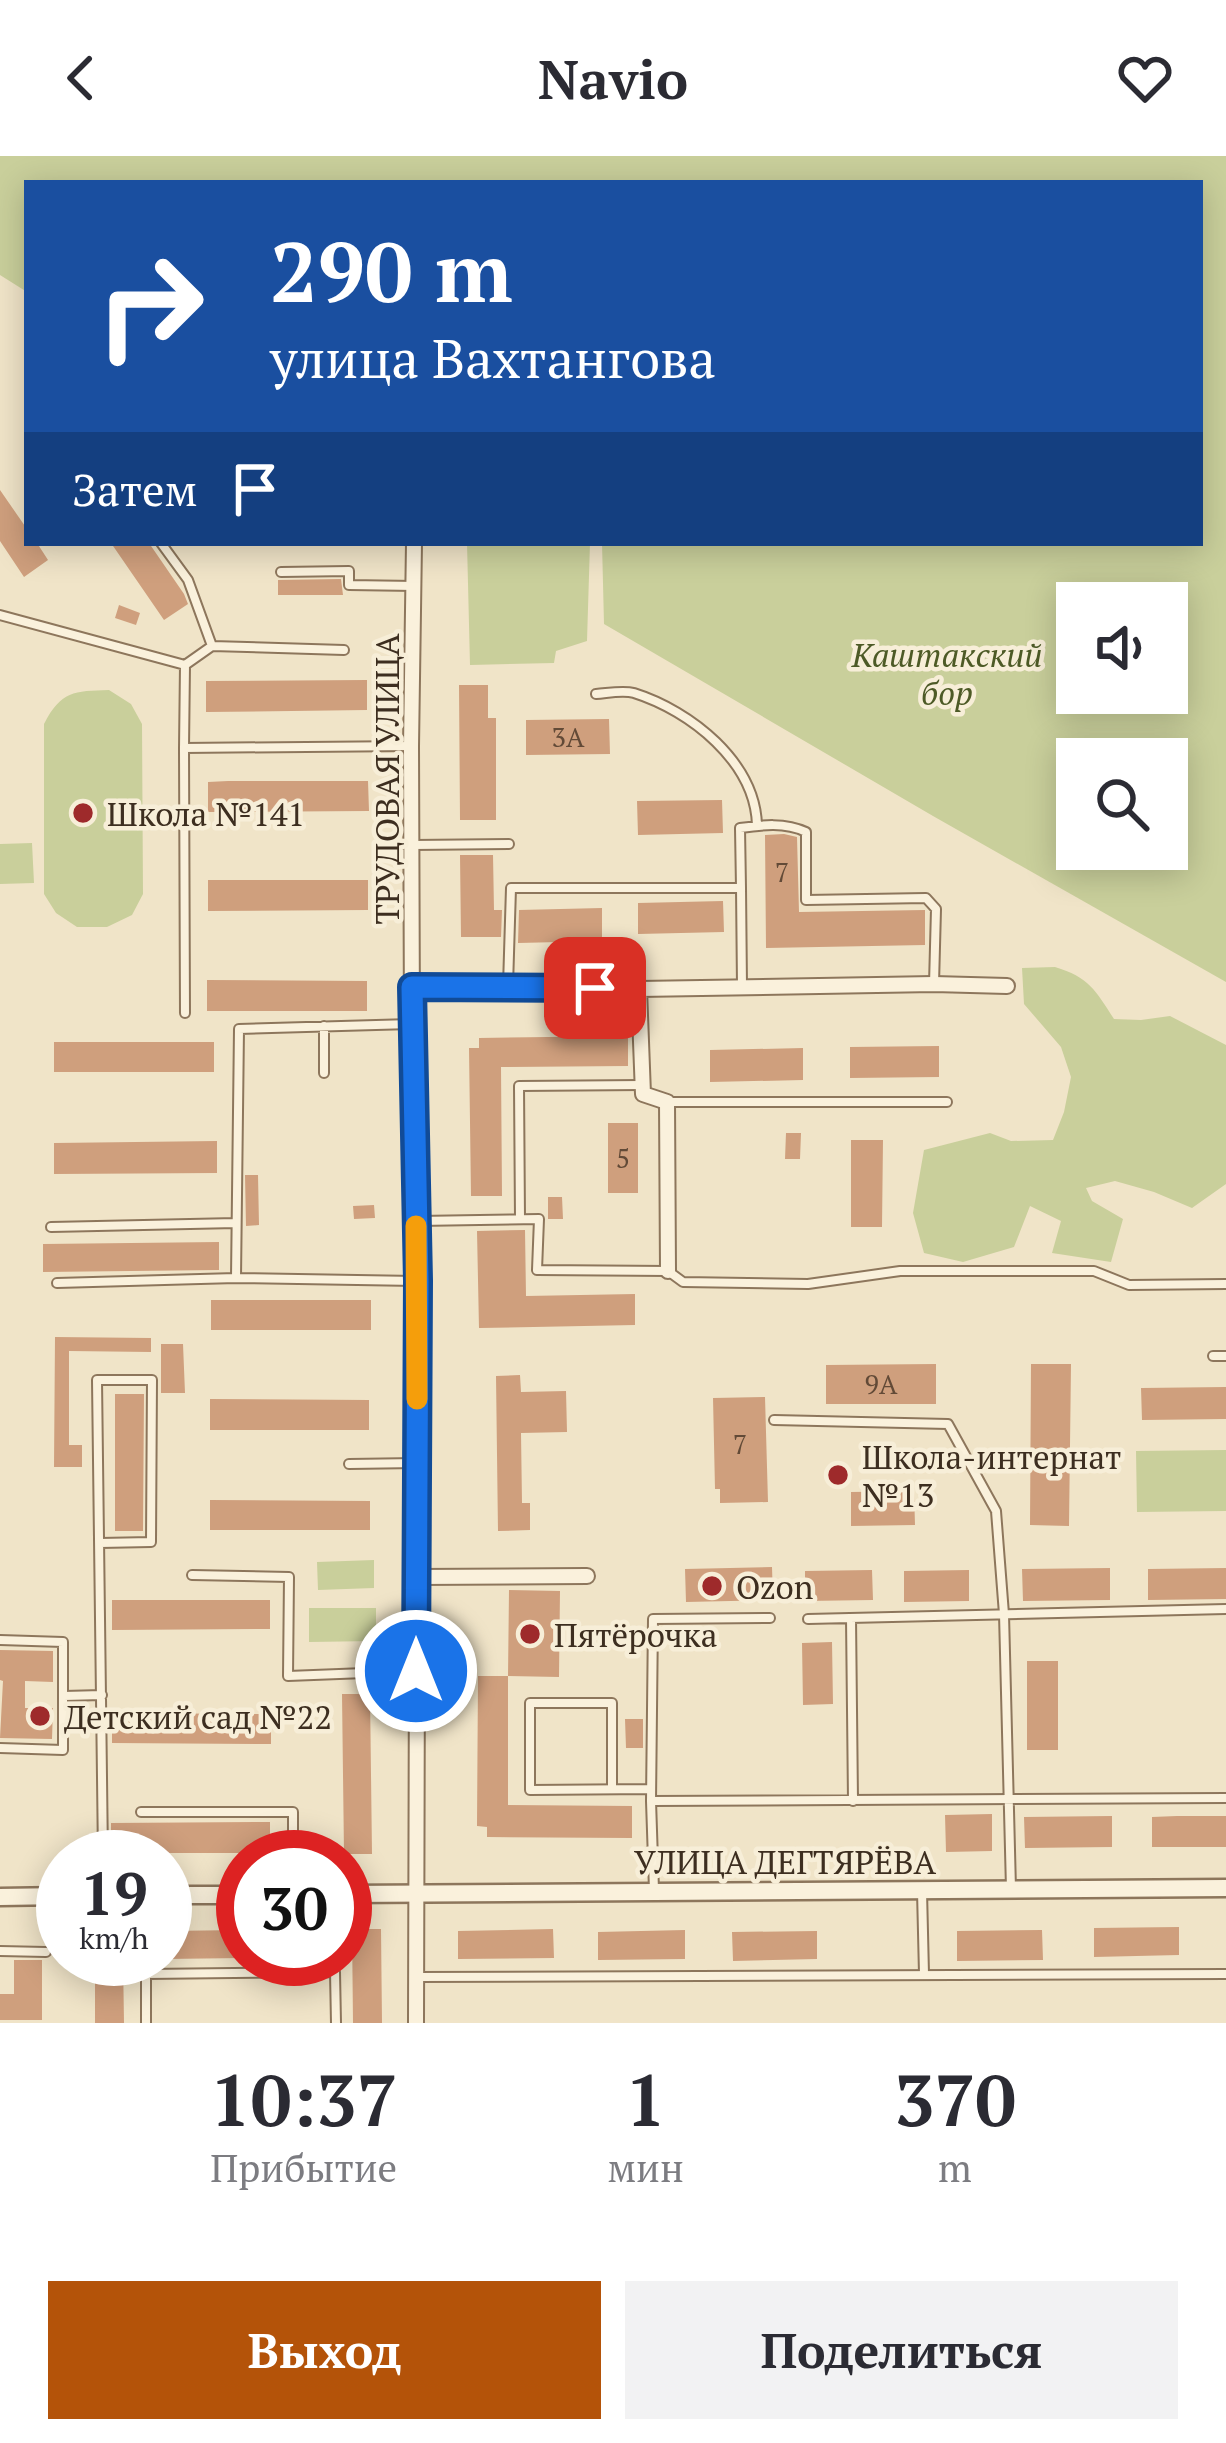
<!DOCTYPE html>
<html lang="ru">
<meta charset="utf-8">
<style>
body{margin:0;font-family:"PT Serif",serif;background:#f2f2f3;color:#2b2b33;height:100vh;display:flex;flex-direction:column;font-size:45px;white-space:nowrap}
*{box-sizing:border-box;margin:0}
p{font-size:39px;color:#7c7c81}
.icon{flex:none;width:66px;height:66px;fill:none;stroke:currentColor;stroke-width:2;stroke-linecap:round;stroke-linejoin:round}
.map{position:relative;height:1867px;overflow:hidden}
.drawer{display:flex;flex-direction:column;background:#fff;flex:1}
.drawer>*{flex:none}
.top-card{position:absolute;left:24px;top:24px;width:1179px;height:366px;border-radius:0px;box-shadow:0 6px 30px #0003;background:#1a4fa0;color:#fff;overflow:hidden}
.controls{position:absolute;left:1056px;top:426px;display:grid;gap:24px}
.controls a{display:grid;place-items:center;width:132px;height:132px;border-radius:0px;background:#fff;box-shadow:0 6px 30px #0003;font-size:60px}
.speed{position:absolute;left:36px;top:1674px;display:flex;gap:24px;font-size:60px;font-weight:700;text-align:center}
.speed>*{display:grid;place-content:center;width:156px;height:156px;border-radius:50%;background:#fff;box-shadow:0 6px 30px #0003;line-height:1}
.speed small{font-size:30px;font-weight:400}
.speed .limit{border:18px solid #d22;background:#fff;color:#111}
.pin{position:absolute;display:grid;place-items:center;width:102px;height:102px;color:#fff;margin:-51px;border-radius:24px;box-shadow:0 6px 18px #0006}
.me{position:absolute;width:132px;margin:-66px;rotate:0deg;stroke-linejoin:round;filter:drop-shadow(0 0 9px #0008)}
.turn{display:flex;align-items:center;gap:42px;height:252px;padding:0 48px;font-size:54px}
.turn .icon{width:156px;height:156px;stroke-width:2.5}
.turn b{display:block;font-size:84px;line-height:102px}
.then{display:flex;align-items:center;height:114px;padding:0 48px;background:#0003;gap:24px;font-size:45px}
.eta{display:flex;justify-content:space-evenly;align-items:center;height:204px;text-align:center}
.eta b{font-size:72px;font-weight:800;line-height:84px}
.button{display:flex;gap:24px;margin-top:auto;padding:24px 48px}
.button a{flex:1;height:138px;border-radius:0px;background:#b45309;color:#fff;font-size:48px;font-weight:800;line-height:138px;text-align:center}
.button a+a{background:#f2f2f3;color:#2b2b33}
header{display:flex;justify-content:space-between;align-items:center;height:156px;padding:0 48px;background:#fff;font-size:54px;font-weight:800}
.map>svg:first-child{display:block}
.green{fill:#c9cf9b;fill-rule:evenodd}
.building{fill:#cf9f7d}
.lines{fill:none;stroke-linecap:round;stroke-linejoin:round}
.service-casing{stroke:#8d765c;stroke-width:12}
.minor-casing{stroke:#8d765c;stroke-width:18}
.tertiary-casing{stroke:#8d765c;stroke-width:21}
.service{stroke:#faf1dc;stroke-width:8}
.minor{stroke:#faf1dc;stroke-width:14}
.tertiary{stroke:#faf1dc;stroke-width:16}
.route-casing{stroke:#114b97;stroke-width:30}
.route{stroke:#1a73e8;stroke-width:21}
.slow{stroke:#f59e0b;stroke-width:21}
.poi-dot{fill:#9e2a2b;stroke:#f7eed8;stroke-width:4.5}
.labels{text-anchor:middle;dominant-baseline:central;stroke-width:9;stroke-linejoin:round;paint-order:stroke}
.number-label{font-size:27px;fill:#624a37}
.park-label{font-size:33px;font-style:italic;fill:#4d5a26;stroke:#f7eed8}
.street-label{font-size:33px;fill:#3d2e20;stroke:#f7eed8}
.poi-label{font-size:33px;fill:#3d2e20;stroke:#f7eed8;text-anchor:start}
</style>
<header><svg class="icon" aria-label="back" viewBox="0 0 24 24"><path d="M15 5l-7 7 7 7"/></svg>Navio<svg class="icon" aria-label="heart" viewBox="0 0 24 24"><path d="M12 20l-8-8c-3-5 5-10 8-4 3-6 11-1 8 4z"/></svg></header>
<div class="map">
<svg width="1226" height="1867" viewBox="0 0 1226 1867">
<rect width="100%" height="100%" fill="#f0e4c8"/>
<path class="green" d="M0,0H1226V826L933,660L604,468L602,387H1200V27H27V136L0,119ZM1167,447V537H1077V447ZM1077,603H1167V693H1077Z
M467,387H590L587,485L556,495L554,507L470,509Z
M109,534L131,548L142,568L143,738L132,759L107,771H77L56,757L44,738V568C61,535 74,535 109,534Z
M32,687L34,727L0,728V688Z
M1055,811C1089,821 1096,835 1114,863L1141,864L1170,860L1226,889V1028L1192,1052L1154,1036L1115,1025L1086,1032L1092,1045L1123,1063L1111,1106L1052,1097L1061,1065L1030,1050L1014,1091L963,1106L924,1097L913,1057L924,994L990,977L1011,985L1053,984L1064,956L1071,921L1061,891L1024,848L1022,812Z
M1226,1294V1355L1137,1356L1136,1295Z
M374,1404V1432L318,1434L317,1406Z
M309,1452H376V1485L309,1486Z"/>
<path class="building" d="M0,334L27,373V387H37L48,404L24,421L0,385Z
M111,387H149L184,438L188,448L164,464Z
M341,423L343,439H278V424Z
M119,449L140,457L136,469L115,462Z
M367,524V554L206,556V525Z
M459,529H488V562H496V664H460Z
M609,563L610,598L526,599V564Z
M228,625H368L369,655L208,656V626Z
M722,644L723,677L638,679L637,645Z
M784,678L797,681L799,756L925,754V789L766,792L765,679Z
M460,699H493L494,754H502L501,781H461Z
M208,724H368V754L208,755Z
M723,745L724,776L638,778V747Z
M602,752V785L518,787L519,754Z
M207,824L367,825V855H207Z
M628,880V910L501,911L502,1040H471L469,892H479V882Z
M54,886H214V916H54Z
M939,890V921L850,922V891Z
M803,892V924L710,926V894Z
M608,967H638V1037H608Z
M786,977H801L800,1003H785Z
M851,984H883L882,1071H851Z
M217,985V1017L54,1018V987Z
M245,1019H258L259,1069L246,1070Z
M548,1041H562L563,1063H548Z
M374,1049L375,1062L354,1063L353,1050Z
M525,1074L526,1140L635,1138V1169L479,1172L477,1075Z
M219,1086V1114L43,1116V1088Z
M211,1144H371V1174H211Z
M55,1181L151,1182V1196L69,1195V1289H82V1311H54Z
M161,1188H183L185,1237H161Z
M936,1208V1248H826V1209Z
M1031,1208H1071L1069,1370L1030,1369Z
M520,1219L521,1236L566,1235L567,1276L521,1277L522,1347H530V1374L498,1375L496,1220Z
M1226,1231V1263L1142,1264L1141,1232Z
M115,1238H144L143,1375H115Z
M765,1241L768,1346L720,1347V1333H715L713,1242Z
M210,1243L369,1244V1274H210Z
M914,1335L915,1369L851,1370V1336Z
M210,1344L370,1345V1374H210Z
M772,1411L773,1444L686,1446L685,1413Z
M1110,1412V1444L1023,1445L1022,1413Z
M1226,1412V1443L1148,1444V1413Z
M872,1414L873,1444L805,1445V1415Z
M969,1414V1445L904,1446V1415Z
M509,1434L560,1435L559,1521L508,1520Z
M112,1444H270V1473L112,1474Z
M832,1486L833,1548L803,1549L802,1487Z
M0,1494L53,1495V1526L25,1525V1552H53L52,1583L0,1582L3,1525L0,1524Z
M1027,1505H1058V1594H1027Z
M478,1520H508V1649L632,1650V1682L487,1681V1671L477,1670Z
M342,1538H370L372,1698H344Z
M112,1557L271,1558V1588L112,1587Z
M625,1563H643V1592H626Z
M992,1658V1695L946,1696L945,1659Z
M1112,1660V1691L1025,1692L1024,1661Z
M1177,1660H1226V1691H1152V1661Z
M270,1666V1697H111V1667Z
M1179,1771V1799L1094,1801V1772Z
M352,1773H381L382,1867H353Z
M553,1773L554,1802L458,1803V1775Z
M243,1774V1802L165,1803V1775Z
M685,1774V1803L598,1804V1776Z
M1042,1774L1043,1804L957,1805V1775Z
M817,1775V1803L733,1805L732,1776Z
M95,1803H123L124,1867H95Z
M14,1804H42V1864H0V1838H14Z"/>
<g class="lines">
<g class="service-casing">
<path id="service" d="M161,387L188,424L212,490
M281,416L349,415V429L415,430
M0,459L185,509L184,592L411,590
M185,509L212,490L344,494
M596,538C609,537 623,534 634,537C691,555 755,606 757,669
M184,592L185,857
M413,689L509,688
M741,732L742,830
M508,830L511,732H741L740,672C762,669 785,666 806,676V744L926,742L936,753L934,828
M411,868L239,873L236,1122L416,1125
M324,917V870
M667,946H947
M520,1063L519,930L642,929
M418,1065L539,1063L537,1114L668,1115L683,1126L808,1128L900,1115H1094L1129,1129L1226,1128
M51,1071L236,1067
M57,1127L236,1122
M1213,1200H1226
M774,1264L948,1268L996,1355L1004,1458L1011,1733
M349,1308L417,1307
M100,1387L151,1386L152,1224H97L103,1701
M192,1419L289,1421L288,1520L416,1515
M851,1462L853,1645
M808,1463L1226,1453
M0,1484L63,1486V1594L0,1592
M64,1540L102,1539
M612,1633V1547H530V1634L651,1633
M651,1645L1226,1642
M141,1656H293V1701
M654,1734L651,1645L653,1463L770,1462
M922,1735L924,1818
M0,1795L46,1796
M146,1803V1867
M146,1818L335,1816L336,1867
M416,1821L1226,1818"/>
</g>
<g class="minor-casing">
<path id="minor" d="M414,387L411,590L412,868L418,1125L416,1867
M412,831L639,833L934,828L1007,830
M639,833L643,938L667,946L668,1115
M417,1421L587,1420"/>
</g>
<g class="tertiary-casing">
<path id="tertiary" d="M345,1738L1226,1732
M165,1739H243
M0,1741L63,1740"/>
</g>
<use href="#service" class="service"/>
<use href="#minor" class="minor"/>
<use href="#tertiary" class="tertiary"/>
</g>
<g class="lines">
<g class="route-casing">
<path id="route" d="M416,1515L418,1125L412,831L595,832"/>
</g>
<use href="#route" class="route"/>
<path class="slow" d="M416,1070L417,1243"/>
</g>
<g class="poi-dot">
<circle cx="83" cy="657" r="12"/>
<circle cx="838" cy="1319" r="12"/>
<circle cx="712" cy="1430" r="12"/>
<circle cx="530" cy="1478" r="12"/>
<circle cx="40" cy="1560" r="12"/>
</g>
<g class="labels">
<g class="number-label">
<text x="568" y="581">3А</text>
<text x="782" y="716">7</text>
<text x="623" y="1002">5</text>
<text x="881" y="1228">9А</text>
<text x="740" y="1288">7</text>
</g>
<g class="park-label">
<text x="947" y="498">Каштакский<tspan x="947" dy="38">бор</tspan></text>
</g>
<g class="street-label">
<text transform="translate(386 623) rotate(-90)">ТРУДОВАЯ УЛИЦА</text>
<text x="785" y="1705">УЛИЦА ДЕГТЯРЁВА</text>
</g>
<g class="poi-label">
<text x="107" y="657">Школа №141</text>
<text x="862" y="1300">Школа-интернат<tspan x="862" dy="38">№13</tspan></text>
<text x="736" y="1430">Ozon</text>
<text x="554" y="1478">Пятёрочка</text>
<text x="64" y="1560">Детский сад №22</text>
</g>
</g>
</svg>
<div class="controls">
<a><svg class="icon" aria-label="sound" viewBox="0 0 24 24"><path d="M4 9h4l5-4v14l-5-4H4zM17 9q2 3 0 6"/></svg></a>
<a><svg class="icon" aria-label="search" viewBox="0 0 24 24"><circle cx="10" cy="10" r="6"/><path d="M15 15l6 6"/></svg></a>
</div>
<div class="speed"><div>19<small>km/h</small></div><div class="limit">30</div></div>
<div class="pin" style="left:595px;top:832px;background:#d93025"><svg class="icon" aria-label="arrive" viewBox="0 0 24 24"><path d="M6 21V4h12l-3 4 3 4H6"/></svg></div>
<svg class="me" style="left:416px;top:1515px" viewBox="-20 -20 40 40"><circle r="17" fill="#1a73e8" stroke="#fff" stroke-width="3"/><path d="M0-11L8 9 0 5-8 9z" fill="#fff"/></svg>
<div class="top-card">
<div class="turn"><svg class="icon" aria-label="right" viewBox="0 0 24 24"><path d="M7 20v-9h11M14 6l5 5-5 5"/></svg><div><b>290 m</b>улица Вахтангова</div></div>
<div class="then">Затем<svg class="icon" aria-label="arrive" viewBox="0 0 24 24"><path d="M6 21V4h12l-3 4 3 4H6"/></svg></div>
</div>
</div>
<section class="drawer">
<div class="eta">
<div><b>10:37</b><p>Прибытие</p></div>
<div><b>1</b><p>мин</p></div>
<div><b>370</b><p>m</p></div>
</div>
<div class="button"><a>Выход</a><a>Поделиться</a></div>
</section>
